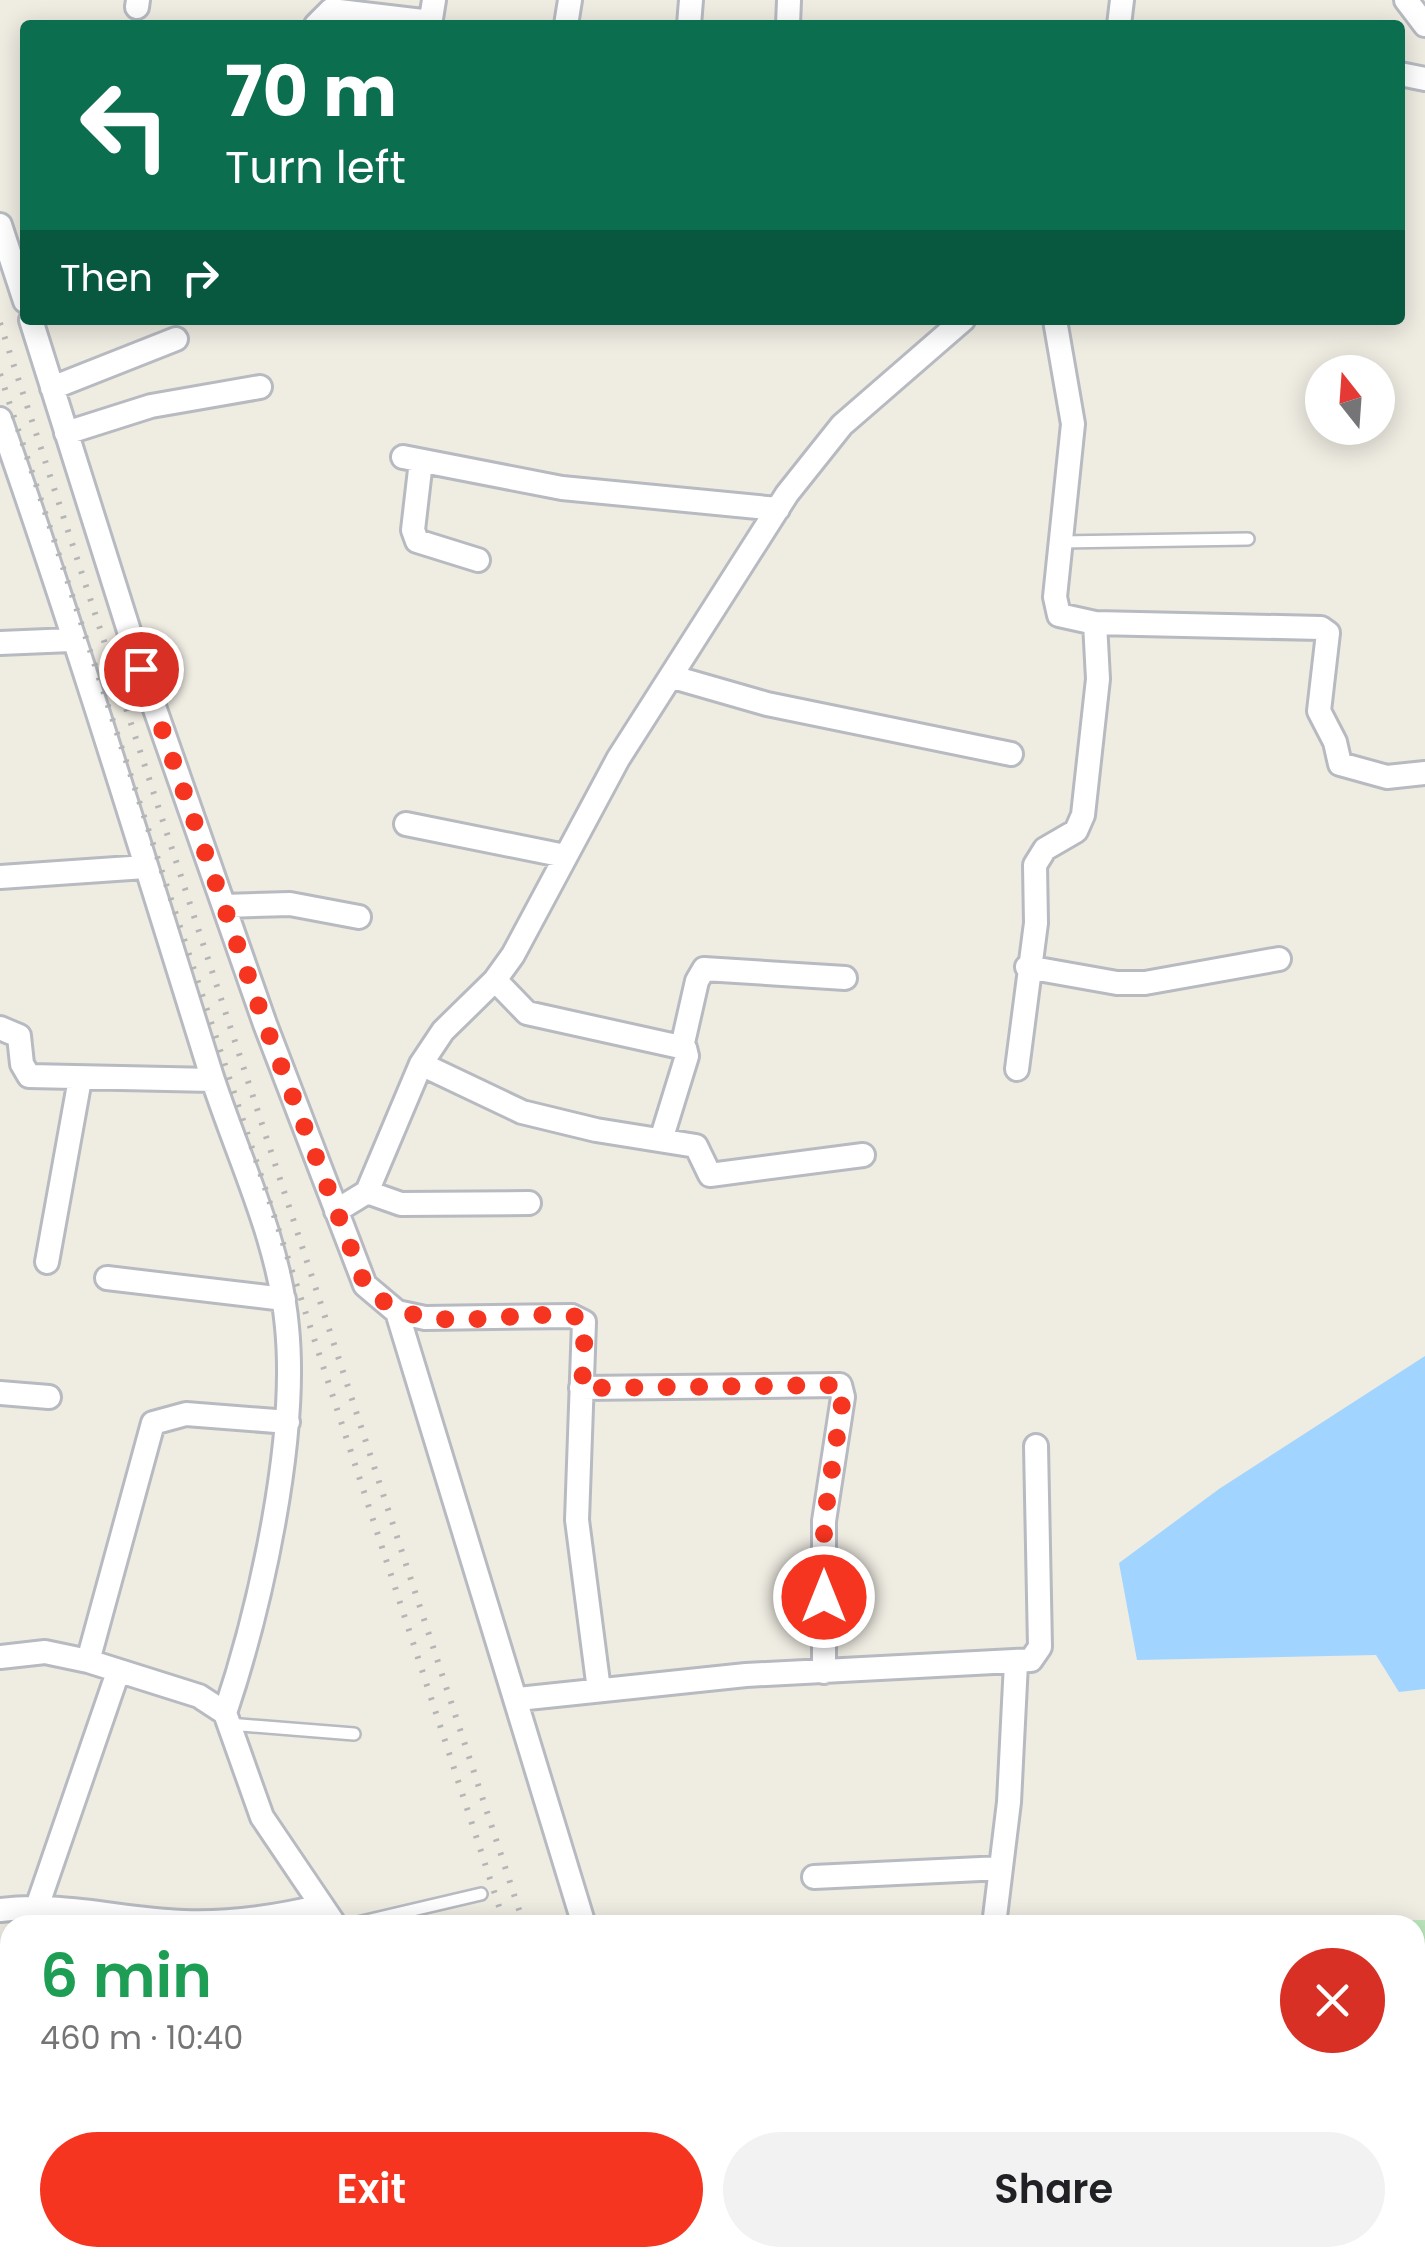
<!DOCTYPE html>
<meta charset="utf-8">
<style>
body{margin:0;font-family:Poppins,sans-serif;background:#f2f2f2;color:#202124;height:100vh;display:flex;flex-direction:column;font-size:38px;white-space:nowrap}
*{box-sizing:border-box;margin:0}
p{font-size:32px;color:#757577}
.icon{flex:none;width:55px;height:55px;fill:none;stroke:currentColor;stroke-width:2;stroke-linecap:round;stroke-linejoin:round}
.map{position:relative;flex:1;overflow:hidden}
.side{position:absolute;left:0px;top:1915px;width:1425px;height:352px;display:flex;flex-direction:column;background:#fff;border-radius:30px 30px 0 0;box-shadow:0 5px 25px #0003}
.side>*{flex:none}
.top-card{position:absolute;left:20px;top:20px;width:1385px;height:305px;border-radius:10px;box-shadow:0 5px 25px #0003;background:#0b6e4f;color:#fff;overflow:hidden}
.needle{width:65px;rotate:343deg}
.fabs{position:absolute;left:1305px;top:355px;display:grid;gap:20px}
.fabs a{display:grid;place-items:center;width:90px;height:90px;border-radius:50%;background:#fff;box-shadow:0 5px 25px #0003;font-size:50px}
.pin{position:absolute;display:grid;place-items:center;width:85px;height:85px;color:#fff;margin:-42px;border:5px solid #fff;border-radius:50%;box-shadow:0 2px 10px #0007}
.me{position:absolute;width:110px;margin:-55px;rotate:0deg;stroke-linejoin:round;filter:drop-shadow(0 0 8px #0008)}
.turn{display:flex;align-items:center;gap:35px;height:210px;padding:0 40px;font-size:45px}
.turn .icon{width:130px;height:130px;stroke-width:2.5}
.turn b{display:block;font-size:70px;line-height:85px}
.then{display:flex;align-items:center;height:95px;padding:0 40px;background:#0003;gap:20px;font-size:38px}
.round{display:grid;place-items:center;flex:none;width:105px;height:105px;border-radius:52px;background:#f2f2f2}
.head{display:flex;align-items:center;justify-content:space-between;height:170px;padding:0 40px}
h1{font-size:60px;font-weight:600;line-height:75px;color:#1e9e55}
.cta{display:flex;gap:20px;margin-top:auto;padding:20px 40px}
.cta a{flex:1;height:115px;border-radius:60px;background:#f63521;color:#fff;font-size:40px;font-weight:600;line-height:115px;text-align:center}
.cta a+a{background:#f2f2f2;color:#202124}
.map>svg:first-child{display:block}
.green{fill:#bce8bd}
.water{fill:#a1d4ff}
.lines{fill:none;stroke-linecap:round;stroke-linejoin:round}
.lane-casing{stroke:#b7bac0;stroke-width:16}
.street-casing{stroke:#b7bac0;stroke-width:28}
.lane{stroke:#fff;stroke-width:11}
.street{stroke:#fff;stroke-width:22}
.rail{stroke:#b4b5b5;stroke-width:6;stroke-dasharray:2.5 12;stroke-linecap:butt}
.route{stroke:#f63521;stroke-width:18;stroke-dasharray:0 32.4}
</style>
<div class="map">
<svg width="1425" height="2267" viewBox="0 0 1425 2267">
<rect width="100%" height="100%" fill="#efece2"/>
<path class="green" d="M1395,1920H1425V2035L1415,2033V1925H1392Z"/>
<path class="water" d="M1425,1356V1689L1399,1692L1376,1655L1137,1660L1119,1563L1219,1489Z"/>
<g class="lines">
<g class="lane-casing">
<path id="lane" d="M1060,542L1248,539
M229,1724L354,1734
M349,1925L481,1894
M1415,2006L1425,2008"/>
</g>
<g class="street-casing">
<path id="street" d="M1406,0L1425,25
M137,7L138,0
M316,25L331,10L431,22
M430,25L434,0
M566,25L570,0
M689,25L691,0
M788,25L789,0
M1119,25L1122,0
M1400,74L1425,79
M0,225L25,301
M31,320L141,669L265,1024L365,1285L397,1312L425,1318L572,1316L584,1322L577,1520L599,1690
M1055,320L1073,424L1055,597L1059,615L1095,623L1321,628L1328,633L1319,711L1335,742L1340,764L1387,777L1425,773
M52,388L176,339
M0,419C76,636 143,856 211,1074C238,1158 279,1239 287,1327C298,1439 261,1606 225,1713
M66,433L151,406L260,387
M403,457L562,488L778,509
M421,461L413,530L417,541L478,560
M0,643L71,640
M673,677L767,704L1011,754
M406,824L565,856
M0,877L145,867
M224,906L290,904L359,917
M1027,967L1117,983H1145L1279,959
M495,980L527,1013L685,1048L687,1056L661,1140
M0,1028L19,1036L22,1064L29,1076L213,1080
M682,1047L697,981L704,969L845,978
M421,1064L522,1112L596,1130L696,1146L710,1175L863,1155
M1017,1069L1036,923L1035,865L1045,849L1076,831L1083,815L1098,679L1095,623
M367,1192L401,1204L529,1203
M336,1211L367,1192L421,1064L443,1031L495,980L513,955L618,759L787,494L842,425L963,320
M47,1262L80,1079
M107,1278L284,1299
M397,1312L584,1925
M581,1388L840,1385L843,1397L824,1521V1672
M0,1393L49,1397
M0,1657L45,1652L88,1661L199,1696L225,1713L262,1817L335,1925
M88,1661L153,1423L186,1414L288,1422
M518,1699L746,1675L1031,1660L1040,1647L1036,1446
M814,1877L1001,1868
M37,1907L118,1672
M0,1910C62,1902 123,1920 184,1922C232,1924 276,1917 322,1906
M994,1925L1009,1802L1016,1663
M0,2160L10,2159
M1415,2172L1425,2174
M1415,2213L1425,2198
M77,2258L80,2267
M746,2258L757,2267
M865,2258L891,2267
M521,2267L528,2258
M1372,2267L1382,2258"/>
</g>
<use href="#lane" class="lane"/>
<use href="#street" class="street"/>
<path class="rail" d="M0,323L524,1925
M0,374L505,1925
M614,2258L617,2267
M633,2258L637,2267"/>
</g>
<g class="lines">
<path class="route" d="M141,669L265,1024L365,1285C418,1345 509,1306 579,1317L585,1326L582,1388L840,1385L843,1397L824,1521V1597"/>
</g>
</svg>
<div class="fabs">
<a><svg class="needle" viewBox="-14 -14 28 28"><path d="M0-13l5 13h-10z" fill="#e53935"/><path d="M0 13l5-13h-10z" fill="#757577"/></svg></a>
</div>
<div class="pin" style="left:141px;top:669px;background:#d93025"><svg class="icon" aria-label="arrive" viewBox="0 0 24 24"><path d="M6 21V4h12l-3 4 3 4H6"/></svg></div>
<svg class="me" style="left:824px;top:1597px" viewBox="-20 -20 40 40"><circle r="17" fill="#f63521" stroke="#fff" stroke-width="3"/><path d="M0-11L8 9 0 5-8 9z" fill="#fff"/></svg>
<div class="top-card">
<div class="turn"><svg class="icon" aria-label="left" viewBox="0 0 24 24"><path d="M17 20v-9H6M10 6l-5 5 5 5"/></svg><div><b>70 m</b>Turn left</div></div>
<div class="then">Then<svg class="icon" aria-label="right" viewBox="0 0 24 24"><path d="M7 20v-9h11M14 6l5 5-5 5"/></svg></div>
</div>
<section class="side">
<div class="head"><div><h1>6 min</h1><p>460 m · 10:40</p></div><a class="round" style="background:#d93025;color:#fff"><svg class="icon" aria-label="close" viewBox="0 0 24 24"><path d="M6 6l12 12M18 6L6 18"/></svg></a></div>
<div class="cta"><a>Exit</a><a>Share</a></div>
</section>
</div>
